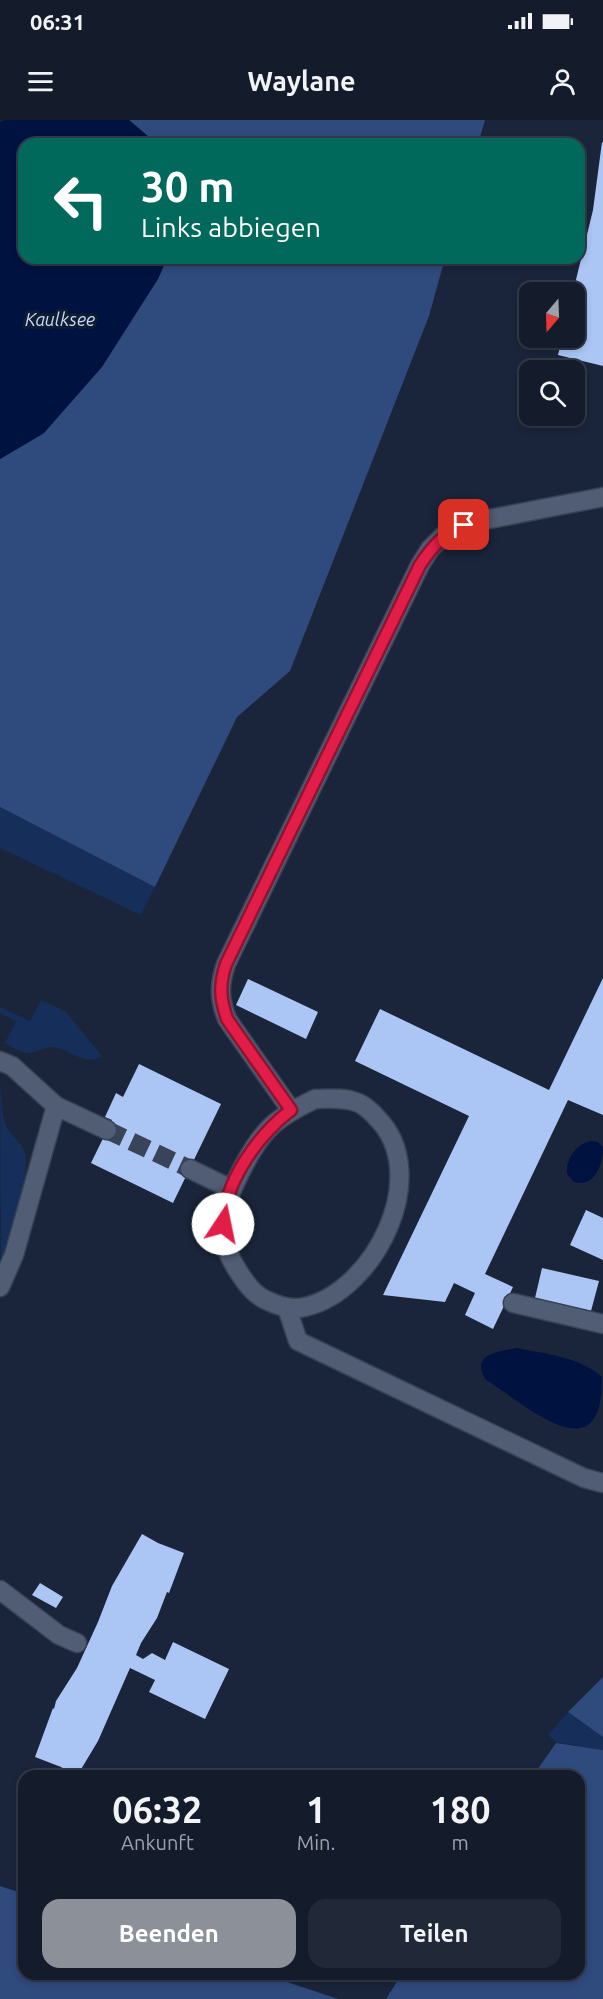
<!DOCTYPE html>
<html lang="de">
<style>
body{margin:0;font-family:Ubuntu,sans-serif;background:#212938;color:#f1f3f6;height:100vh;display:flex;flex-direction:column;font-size:22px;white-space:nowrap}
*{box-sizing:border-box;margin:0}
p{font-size:20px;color:#9da1a9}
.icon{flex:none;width:33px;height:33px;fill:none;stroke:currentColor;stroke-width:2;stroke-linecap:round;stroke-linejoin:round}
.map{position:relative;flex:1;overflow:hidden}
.drawer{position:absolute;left:18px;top:1650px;width:567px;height:210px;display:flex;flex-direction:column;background:#141c2c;border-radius:18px;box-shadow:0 3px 9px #0003,0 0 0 2px #333a48}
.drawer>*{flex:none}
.hud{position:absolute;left:18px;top:18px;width:567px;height:126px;border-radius:18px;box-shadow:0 3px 9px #0003,0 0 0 2px #333a48;background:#00695c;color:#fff;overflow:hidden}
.needle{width:39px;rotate:199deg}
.buttons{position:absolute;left:519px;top:162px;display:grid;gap:12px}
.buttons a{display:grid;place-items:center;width:66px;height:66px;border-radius:12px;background:#141c2c;box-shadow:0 3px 9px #0003,0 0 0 2px #333a48;font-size:30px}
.pin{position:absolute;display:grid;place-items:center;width:51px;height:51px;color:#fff;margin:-26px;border-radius:12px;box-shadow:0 3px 9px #0006}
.me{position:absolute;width:66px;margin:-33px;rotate:11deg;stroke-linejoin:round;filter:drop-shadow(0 0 4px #0008)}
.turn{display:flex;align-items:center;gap:21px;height:126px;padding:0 24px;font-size:27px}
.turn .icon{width:78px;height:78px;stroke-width:2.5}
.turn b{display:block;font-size:42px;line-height:51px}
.eta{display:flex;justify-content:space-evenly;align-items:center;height:102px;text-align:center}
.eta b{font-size:36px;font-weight:600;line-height:42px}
.cta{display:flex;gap:12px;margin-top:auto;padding:12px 24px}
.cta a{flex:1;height:69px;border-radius:18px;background:#8c9099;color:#fff;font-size:24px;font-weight:600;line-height:69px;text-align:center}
.cta a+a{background:#212938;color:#f1f3f6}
.status{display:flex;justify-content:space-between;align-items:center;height:42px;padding:0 30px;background:#141c2c;direction:ltr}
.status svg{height:16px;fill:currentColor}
header{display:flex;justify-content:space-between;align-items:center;height:78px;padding:0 24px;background:#141c2c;font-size:27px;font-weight:600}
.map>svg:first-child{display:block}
.green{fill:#162e5a}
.forest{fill:#2f4a7d}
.water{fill:#001240}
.building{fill:#abc6f5}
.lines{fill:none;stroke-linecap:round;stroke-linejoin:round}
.minor-tunnel{stroke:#394458;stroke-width:18;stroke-dasharray:18 9;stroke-linecap:butt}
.minor-casing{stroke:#374256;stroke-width:21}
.minor{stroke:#505d74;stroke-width:18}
.route-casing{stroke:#92132f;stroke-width:15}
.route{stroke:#e11d48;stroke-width:10}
.labels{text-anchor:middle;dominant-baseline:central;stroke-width:6;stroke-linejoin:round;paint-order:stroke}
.water-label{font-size:18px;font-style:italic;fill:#c8dafb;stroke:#101c31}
</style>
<div class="status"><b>06:31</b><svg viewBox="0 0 49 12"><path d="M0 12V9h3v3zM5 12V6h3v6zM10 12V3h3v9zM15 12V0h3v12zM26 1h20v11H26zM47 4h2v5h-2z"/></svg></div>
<header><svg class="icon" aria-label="menu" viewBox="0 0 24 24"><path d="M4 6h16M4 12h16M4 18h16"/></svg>Waylane<svg class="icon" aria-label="person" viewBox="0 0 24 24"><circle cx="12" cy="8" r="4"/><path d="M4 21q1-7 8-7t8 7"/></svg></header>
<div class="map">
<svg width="603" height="1879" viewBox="0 0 603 1879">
<rect width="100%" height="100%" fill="#1a253b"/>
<path class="green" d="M0,687L155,767L141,795L0,728Z
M41,880L66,892L102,936C85,947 71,930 54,927C44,926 36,934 26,933C19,932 12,927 5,923L16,901L0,893V887L30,901Z
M0,966C2,980 1,999 9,1011C15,1019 22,1023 25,1033C31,1058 8,1123 1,1150Z
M568,1592L603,1617V1630L556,1622L548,1615Z"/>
<path class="forest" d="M129,0H485L478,24H157Z
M167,138H445L429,196L290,551L237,597L155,767L0,687V339L44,313L158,159Z
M603,1557V1617L568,1592Z
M556,1623L603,1630V1879H386L402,1854H579V1656H533Z
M0,1766L24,1774V1854H263L338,1879H0Z"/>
<path class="water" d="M5,0H129L157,24H24V138H167L158,159L102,247L44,313L0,339V2Z
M591,1021L598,1022L603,1027C603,1044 595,1068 574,1062L567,1054C566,1039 576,1024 591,1021Z
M517,1228C546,1234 580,1237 602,1257C603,1359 523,1282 486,1260C469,1234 499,1231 517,1228Z"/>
<path class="building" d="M602,22L603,23V246L558,235L562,218H574V172H573L593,90Z
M603,858V995L568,980L485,1154L513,1167L493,1209L465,1195L475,1173L454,1163L445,1182L383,1175L469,996L355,941L380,889L549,970Z
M248,859L318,892L306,919L236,885Z
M139,944L221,984L173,1083L91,1043L112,1000L105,997L116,973L123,977Z
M586,1090L603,1098V1140L570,1125Z
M542,1148L599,1161L591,1191L535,1178Z
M142,1414L158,1423L184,1433L169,1473L167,1472L157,1498L141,1523L136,1535L143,1539L152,1533L165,1540L173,1522L229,1549L205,1599L149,1572L155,1560L130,1548L98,1621L77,1656H75L61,1647L35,1637L53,1588L54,1589L56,1581L77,1548L98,1502L112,1466Z
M40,1463L63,1477L56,1488L32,1475Z"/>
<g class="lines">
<path class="minor-tunnel" d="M107,1010L190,1049"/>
<g class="minor-casing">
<path id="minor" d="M0,941L12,946L56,986L107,1010
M315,979C328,979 343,977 356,982C363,984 372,992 377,998C433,1054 375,1171 305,1187C292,1190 278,1186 266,1180C253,1174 245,1162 238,1151C212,1112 224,1083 244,1045C252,1030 262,1013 276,1002C288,992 301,986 315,979Z
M291,990L227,899C219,878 219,865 226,844L420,445L430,429L443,416L464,404L603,377
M190,1049L231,1069
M0,1167L14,1135L56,986
M513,1183L603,1204
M287,1188L298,1221L584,1358L603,1363
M0,1470L59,1515L77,1523"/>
</g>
<use href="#minor" class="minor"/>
</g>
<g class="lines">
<g class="route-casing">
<path id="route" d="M223,1104C225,1061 258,1015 291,990L227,899C220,878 219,865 226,844L420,445C432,427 444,413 464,405"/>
</g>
<use href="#route" class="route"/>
</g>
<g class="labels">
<g class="water-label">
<text x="60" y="199">Kaulksee</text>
</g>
</g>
</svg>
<div class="buttons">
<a><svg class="needle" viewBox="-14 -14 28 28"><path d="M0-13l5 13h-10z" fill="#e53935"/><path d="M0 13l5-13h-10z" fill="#9da1a9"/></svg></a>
<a><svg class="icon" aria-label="search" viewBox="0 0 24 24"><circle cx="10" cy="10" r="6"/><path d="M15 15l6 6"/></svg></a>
</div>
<div class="pin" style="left:464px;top:405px;background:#d93025"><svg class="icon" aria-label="arrive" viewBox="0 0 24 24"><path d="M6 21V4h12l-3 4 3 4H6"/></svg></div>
<svg class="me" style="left:223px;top:1104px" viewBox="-20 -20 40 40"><circle r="19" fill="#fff"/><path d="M0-13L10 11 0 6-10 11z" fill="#e11d48"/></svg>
<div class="hud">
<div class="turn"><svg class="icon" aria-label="left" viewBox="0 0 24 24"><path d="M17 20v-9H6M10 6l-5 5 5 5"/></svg><div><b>30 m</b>Links abbiegen</div></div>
</div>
<section class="drawer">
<div class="eta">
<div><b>06:32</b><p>Ankunft</p></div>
<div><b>1</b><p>Min.</p></div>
<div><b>180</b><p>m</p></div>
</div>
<div class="cta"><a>Beenden</a><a>Teilen</a></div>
</section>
</div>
